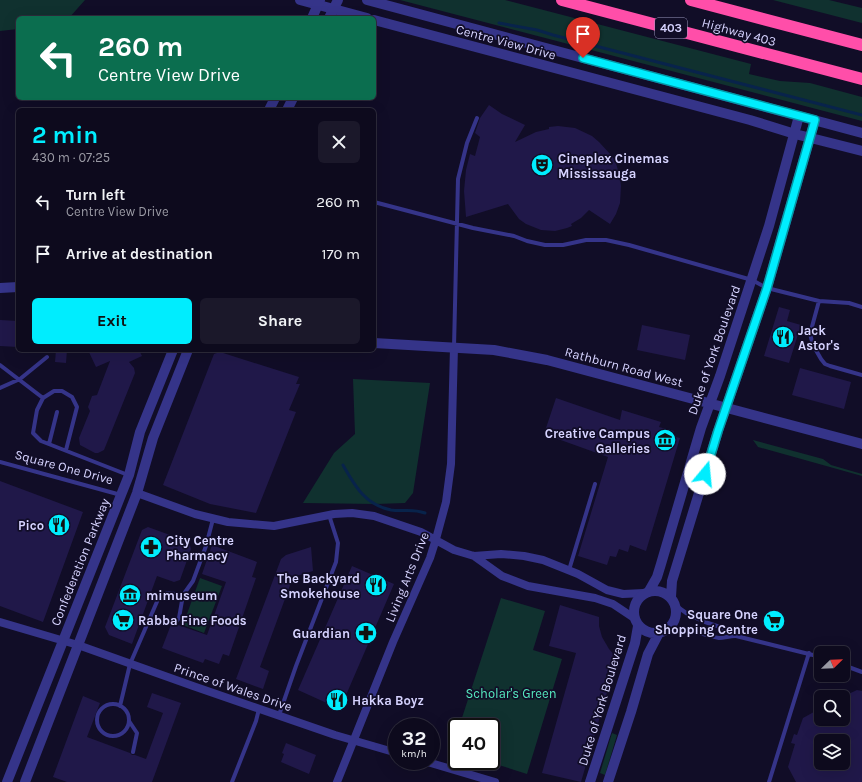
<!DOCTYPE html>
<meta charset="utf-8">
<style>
body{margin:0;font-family:Karla,sans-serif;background:#1b182a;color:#f1f3f6;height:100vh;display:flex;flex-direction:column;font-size:15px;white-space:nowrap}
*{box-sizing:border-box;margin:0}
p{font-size:13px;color:#9a9aa4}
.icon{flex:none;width:22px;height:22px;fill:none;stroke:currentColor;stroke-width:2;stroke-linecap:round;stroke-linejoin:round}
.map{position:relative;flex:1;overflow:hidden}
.panel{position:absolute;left:16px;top:108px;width:360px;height:244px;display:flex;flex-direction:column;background:#0d0a1d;border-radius:6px;box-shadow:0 4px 16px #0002,0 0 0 1px #2d2b3b}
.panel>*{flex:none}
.hud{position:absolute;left:16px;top:16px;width:360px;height:84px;border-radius:6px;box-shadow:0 4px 16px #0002,0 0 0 1px #2d2b3b;background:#0b6e4f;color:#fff;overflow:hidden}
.needle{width:26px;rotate:67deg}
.controls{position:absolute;left:814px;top:646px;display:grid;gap:8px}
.controls a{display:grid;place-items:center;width:36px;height:36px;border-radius:6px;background:#0d0a1d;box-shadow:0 4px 16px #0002,0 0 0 1px #2d2b3b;font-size:20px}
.speed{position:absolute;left:388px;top:718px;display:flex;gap:8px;font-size:20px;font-weight:700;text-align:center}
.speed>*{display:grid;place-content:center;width:52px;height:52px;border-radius:50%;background:#0d0a1d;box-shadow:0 4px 16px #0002,0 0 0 1px #2d2b3b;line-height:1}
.speed small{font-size:10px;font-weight:400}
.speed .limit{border:2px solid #111;border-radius:6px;background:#fff;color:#111}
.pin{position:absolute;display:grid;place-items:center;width:34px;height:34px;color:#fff;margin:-41px -17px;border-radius:50% 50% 50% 0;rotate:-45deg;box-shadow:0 0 4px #0007}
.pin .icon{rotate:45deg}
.me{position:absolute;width:44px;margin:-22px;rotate:17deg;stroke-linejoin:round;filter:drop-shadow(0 0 3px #0008)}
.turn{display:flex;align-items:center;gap:14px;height:84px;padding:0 16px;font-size:18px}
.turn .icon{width:52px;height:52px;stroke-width:2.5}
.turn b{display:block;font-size:28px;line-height:34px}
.round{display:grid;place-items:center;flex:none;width:42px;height:42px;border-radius:6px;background:#1b182a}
.headline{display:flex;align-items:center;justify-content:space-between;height:68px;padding:0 16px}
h1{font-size:24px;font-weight:700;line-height:30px;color:#00edfe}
.action{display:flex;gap:8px;margin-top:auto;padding:8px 16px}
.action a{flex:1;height:46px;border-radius:6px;background:#00edfe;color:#111;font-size:16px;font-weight:700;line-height:46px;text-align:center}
.action a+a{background:#1b182a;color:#f1f3f6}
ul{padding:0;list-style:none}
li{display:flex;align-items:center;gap:12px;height:52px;padding:0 16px}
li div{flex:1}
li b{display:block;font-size:15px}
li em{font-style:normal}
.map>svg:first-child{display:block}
.green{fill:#10312f}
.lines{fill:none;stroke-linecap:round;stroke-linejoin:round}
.stream{stroke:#08234b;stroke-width:3}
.building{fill:#201849;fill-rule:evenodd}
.service{stroke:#353489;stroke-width:4}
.minor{stroke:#353489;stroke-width:8}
.tertiary{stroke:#353489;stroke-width:10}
.motorway{stroke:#ff4ea9;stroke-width:12}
.tertiary-bridge{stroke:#353489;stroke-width:10}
.route-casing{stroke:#009aa5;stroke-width:10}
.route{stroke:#00edfe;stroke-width:7}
.labels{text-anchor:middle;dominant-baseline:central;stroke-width:3.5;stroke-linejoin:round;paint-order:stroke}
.shield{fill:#110d27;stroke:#9b98be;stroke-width:1}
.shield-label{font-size:12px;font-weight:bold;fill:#d6d3ff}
.street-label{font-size:13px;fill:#d6d3ff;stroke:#110d27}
.poi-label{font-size:13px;font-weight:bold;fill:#d6d3ff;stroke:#110d27;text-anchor:start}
.park-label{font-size:13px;fill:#55e9bf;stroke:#110d27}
</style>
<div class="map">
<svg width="862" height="782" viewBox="0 0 862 782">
<rect width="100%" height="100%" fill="#110d27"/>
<path class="green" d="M0,0H85L69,18H18V29L0,31Z
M400,0H505L751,64L749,74L780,81L810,83L862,97V121Z
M773,0H829L862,8V23Z
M353,379L430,383L413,493L405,503L376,504L303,503L334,453L355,434Z
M753,440L823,459L831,465L862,474V476L758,447Z
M200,578L222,586L204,633L183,625Z
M501,598L545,611L533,650L562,659L527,774L486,761H491V727H459Z
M612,733L617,735L605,775L600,773Z"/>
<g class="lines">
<path class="stream" d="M499,23L537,30L553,35L862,115
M343,465C355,486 365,505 391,510C404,512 411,508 425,513"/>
</g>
<path class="building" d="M489,105L502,114L525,125L515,142L536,132L549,129V127L558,126L575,128L592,136L599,142L611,155L615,160L620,177L621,186L620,203L616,214L610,224L589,210L581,218L571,224L572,226L567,228L555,231L541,230L526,224L519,219L508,204L466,217L464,191L466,170L470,154L475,156L480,137L475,133L480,118Z
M779,307L790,310L787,321L801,325L789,363L764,356Z
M0,320L18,321V347L0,346Z
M642,325L690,335L685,360L637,350Z
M56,350H67L66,363L55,362Z
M88,350H139L142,356L129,362L134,368L135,373L104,450L98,453H95L80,445L79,438L90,411L88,407L92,396L97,395L110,361L96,367Z
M220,352L299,377L296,384H300L289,410L296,412L256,513L210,504L163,485L214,354Z
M800,368L851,382L844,409L792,395Z
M556,398L620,420L622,410L661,422L659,427L674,431L672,436L680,438L646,551L630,545L628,552L619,549L616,557L610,556L607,565L578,556L608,457L544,434Z
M0,481L83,512L43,622L0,606Z
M148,527L189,542L191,549L180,580L174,582L157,576L132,644L109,635L105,627L142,530Z
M212,545L257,562L252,577L256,578L229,656L223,654L219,664L205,659L203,663L162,648L172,622L174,626L178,625L207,635L226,582L202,574Z
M311,547L313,571L293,577L260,667L269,671L263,689L236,679L281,559L286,555Z
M352,566L394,584L340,709L298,690Z
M560,605L599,617V626L602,637L609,649L617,658L581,782L542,773L576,653L549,646Z
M857,690L862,691V782H796L788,767L795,744L791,743L794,734L797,735L803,718L821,708V719H843V698L844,697H842ZM821,741H843V763H821Z
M152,693L181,703L152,782H67L53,777L83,696L100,703L87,737L130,753L132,755H135L146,759L163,713L147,707Z
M286,743L316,755L309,774L281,762L284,754L282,753Z"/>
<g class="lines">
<path class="service" d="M374,202L473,228L514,236L527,241L545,245H563L586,240H606L629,245L752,280L767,288L819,301L849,303L862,307
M819,301L810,334L813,345L821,359L825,364L830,366L862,375
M454,347L458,179L467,143L477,118
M0,365L43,398L54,391H62L72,397L77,407L66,450
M0,388L20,379L47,357
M43,398L37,410L33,433L41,441L128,475
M49,444L57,412
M0,462L121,495
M569,570L595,484
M675,605L689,615L705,622L723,628L736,636L821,657
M175,623L179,618L183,595L193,581L206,546L213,519
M668,629C686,627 702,635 719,638C724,638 730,636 735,636
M843,665L862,672
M97 720a16 16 0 1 1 32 0a16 16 0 1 1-32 0Z
M120,706L130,664L159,597L167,593L183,595
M279,715L296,666L336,562L338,543L329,515
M129,721L137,733L133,752
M232,782L256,721L259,709
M769,782L809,653"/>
<path class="minor" d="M137,493L195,514L228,522L274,526L334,514L352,513L374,516L421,532L454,550L474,556L501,554L524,556L543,560L578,574L607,590L623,594L644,593
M474,556L502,576L528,586L595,598L613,604L634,618
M0,622L78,645L193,686L335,735L397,753
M424,761L495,782
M337,782L393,642L430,558L436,539L446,502L451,464L454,347"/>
<path class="tertiary" d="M300,0L367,18
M367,0L862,133
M374,20L750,120L795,134L862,151
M269,110L275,98
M287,110L293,98
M0,288L18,287
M374,343L494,350L547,360L862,444
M634 612a21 21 0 1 1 42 0a21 21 0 1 1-42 0Z
M649,591L657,577L661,564L701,428L720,376L769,226L799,116
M671,597L672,581L718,431L767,288L815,120
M7,782L121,495L129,475L140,432L173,350
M25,782L137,493L153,438L188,350
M590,782L635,643L638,626
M608,782L631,712L648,654L659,633"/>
<path class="motorway" d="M562,0L862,79
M691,0L862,45"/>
<path class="tertiary-bridge" d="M312,18L320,0
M329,18L338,0"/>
</g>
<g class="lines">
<g class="route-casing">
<path id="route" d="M583,58L815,120L767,288L718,431L705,474"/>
</g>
<use href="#route" class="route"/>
</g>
<defs>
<g id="theatre-disc" transform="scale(1.15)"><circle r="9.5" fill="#00edfe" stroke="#110d27"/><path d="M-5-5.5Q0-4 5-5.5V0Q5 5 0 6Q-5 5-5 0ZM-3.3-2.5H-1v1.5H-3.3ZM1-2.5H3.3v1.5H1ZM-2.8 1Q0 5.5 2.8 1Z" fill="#111"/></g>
<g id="restaurant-disc" transform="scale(1.15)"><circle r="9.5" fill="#00edfe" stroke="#110d27"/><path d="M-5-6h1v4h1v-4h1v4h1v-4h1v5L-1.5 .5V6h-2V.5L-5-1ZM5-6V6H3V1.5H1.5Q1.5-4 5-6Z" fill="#111"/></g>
<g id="museum-disc" transform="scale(1.15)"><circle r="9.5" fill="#00edfe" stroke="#110d27"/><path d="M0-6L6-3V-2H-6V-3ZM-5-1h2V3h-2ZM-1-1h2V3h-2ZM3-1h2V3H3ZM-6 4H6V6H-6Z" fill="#111"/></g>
<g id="pharmacy-disc" transform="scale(1.15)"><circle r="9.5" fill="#00edfe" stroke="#110d27"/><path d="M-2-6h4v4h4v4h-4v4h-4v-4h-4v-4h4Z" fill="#111"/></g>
<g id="supermarket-disc" transform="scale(1.15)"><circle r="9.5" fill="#00edfe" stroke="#110d27"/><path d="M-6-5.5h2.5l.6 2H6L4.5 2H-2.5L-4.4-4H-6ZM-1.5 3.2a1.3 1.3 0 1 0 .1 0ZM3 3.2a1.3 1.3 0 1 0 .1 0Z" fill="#111"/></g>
</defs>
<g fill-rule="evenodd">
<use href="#theatre-disc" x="542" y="165"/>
<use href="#restaurant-disc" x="783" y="337"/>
<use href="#museum-disc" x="665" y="440"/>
<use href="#restaurant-disc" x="59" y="525"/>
<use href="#pharmacy-disc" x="151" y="547"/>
<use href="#restaurant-disc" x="376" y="585"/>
<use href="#museum-disc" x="130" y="595"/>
<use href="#supermarket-disc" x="123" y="620"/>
<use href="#supermarket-disc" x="774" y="621"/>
<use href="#pharmacy-disc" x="366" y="633"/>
<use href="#restaurant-disc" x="337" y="700"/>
</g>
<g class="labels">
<rect class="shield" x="655" y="18" width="32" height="20" rx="3"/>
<g class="shield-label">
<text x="671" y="28">403</text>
</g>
<g class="street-label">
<text transform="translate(739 32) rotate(15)">Highway 403</text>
<text transform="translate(506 42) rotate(15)">Centre View Drive</text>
<text transform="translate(714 350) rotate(-71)">Duke of York Boulevard</text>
<text transform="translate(624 367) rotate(15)">Rathburn Road West</text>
<text transform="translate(64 467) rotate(15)">Square One Drive</text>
<text transform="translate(80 562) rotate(-68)">Confederation Parkway</text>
<text transform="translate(407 577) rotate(-68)">Living Arts Drive</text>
<text transform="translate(233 687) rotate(19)">Prince of Wales Drive</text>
<text transform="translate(602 700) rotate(-73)">Duke of York Boulevard</text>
</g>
<g class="poi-label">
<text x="558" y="158">Cineplex Cinemas<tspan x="558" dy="15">Mississauga</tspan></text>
<text x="798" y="330">Jack<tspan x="798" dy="15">Astor's</tspan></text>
<text x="650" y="433" text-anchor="end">Creative Campus<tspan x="650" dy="15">Galleries</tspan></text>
<text x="44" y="525" text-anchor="end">Pico</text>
<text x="166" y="540">City Centre<tspan x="166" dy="15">Pharmacy</tspan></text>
<text x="360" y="578" text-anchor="end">The Backyard<tspan x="360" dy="15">Smokehouse</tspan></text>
<text x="146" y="595">mimuseum</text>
<text x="758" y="614" text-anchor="end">Square One<tspan x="758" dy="15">Shopping Centre</tspan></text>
<text x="138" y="620">Rabba Fine Foods</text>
<text x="350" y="633" text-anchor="end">Guardian</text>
<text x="352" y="700">Hakka Boyz</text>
</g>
<g class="park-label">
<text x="511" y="693">Scholar's Green</text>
</g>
</g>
</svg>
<div class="controls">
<a><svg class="needle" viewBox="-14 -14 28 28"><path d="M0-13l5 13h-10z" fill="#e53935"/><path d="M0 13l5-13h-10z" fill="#9a9aa4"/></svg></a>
<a><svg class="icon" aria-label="search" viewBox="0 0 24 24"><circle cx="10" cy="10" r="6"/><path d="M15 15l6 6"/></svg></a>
<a><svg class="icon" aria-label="layers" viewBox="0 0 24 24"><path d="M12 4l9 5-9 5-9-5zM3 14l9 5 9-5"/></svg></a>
</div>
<div class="speed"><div>32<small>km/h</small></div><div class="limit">40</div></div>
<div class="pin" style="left:583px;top:58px;background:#d93025"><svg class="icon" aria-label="arrive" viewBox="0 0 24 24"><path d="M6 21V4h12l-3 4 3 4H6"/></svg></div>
<svg class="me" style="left:705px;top:474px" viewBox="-20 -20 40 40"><circle r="19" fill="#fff"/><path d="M0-13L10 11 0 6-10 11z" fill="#00edfe"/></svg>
<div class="hud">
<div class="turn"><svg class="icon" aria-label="left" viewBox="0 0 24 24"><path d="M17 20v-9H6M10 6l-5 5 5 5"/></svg><div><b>260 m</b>Centre View Drive</div></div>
</div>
<section class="panel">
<div class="headline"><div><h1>2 min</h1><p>430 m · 07:25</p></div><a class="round"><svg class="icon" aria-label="close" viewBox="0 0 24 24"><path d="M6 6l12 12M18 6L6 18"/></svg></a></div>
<ul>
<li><svg class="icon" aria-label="left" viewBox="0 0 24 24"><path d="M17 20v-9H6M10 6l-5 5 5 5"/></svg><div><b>Turn left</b><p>Centre View Drive</p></div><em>260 m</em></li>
<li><svg class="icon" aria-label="arrive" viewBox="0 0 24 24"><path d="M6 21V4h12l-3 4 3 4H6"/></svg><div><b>Arrive at destination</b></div><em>170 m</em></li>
</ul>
<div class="action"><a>Exit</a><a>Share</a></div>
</section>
</div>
